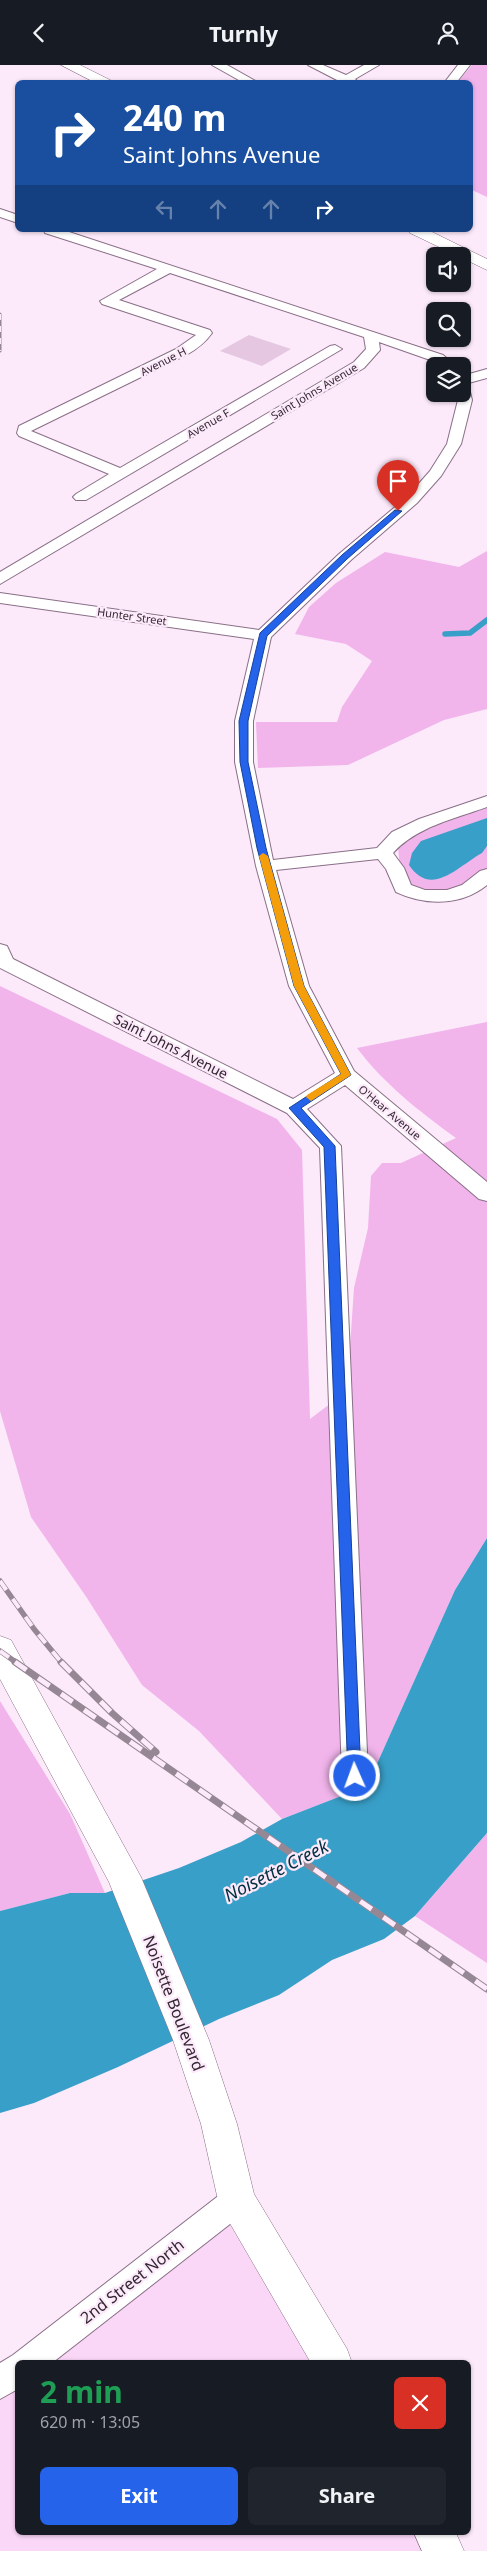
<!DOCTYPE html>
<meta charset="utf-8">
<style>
body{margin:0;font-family:"Noto Sans",sans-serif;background:#20242c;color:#f1f3f6;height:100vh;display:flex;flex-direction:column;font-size:19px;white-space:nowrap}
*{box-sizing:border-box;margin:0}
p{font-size:16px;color:#9ea1a6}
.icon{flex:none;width:28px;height:28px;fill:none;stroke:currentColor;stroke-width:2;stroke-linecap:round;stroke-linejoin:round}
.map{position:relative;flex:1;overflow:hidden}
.side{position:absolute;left:15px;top:2295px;width:456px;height:175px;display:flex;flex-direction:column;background:#171b24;border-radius:8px;box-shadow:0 1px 4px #0004}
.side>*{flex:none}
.guide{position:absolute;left:15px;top:15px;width:458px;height:152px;border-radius:8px;box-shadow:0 1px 4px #0004;background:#1a4fa0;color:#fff;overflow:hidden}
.fabs{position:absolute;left:426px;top:182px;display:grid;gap:10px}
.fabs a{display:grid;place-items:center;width:45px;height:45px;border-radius:8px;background:#171b24;box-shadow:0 1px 4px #0004;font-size:25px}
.pin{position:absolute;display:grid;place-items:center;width:42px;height:42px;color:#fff;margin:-51px -21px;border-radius:50% 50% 50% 0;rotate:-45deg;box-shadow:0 0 5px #0007}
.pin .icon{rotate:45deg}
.me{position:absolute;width:55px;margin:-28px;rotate:358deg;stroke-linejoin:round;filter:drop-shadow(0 0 4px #0008)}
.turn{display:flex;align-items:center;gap:18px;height:105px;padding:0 25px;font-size:22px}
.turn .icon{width:65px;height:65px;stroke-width:2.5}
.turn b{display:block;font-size:35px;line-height:42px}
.lanes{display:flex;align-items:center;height:48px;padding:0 25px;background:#0003;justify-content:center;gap:25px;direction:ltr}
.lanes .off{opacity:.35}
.round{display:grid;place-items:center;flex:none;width:52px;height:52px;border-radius:8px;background:#20242c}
.overview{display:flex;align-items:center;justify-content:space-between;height:85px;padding:0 25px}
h1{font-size:30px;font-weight:700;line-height:38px;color:#1e9e55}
.action{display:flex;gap:10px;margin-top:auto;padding:10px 25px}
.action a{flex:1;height:58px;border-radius:8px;background:#2563eb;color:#fff;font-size:20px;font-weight:700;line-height:58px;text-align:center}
.action a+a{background:#20242c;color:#f1f3f6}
header{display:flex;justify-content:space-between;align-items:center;height:65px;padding:0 25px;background:#171b24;font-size:22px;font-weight:700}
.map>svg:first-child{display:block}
.built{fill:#fad6f7}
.green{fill:#f1b4eb}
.water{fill:#389fc8}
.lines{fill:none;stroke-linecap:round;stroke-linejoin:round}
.stream{stroke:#389fc8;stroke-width:5.5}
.building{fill:#e5c7e2}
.street-casing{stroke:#8a6f87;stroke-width:2}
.secondary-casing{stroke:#8a6f87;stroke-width:1}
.street{fill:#fff;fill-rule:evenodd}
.secondary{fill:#fff;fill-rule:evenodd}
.rail-far2-casing{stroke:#968795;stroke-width:3}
.rail-far1-casing{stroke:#968795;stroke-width:5.5}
.rail-casing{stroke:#968795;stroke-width:7}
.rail-far2{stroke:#fce9fa;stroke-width:2;stroke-dasharray:6;stroke-linecap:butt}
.rail-far1{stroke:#fce9fa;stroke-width:4;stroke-dasharray:11;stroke-linecap:butt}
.rail{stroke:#fce9fa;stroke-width:5;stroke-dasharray:14;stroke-linecap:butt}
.route{fill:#2563eb;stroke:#184099}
.slow{fill:#f59e0b}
.labels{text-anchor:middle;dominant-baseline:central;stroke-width:4.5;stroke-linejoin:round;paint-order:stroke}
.far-street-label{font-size:11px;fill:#332832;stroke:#fce9fa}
.street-label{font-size:14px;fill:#332832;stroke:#fce9fa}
.near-street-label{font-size:16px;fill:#332832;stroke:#fce9fa}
.near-water-label{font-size:18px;font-style:italic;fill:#002f40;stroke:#fce9fa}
</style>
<header><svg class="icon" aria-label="back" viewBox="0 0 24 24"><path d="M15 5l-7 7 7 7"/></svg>Turnly<svg class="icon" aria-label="person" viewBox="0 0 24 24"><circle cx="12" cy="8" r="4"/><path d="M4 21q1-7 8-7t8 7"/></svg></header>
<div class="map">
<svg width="487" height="2486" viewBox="0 0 487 2486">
<rect width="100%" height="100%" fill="#fce9fa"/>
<path class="built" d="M237,2135L333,2298H26Z
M17,2304L18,2468H434L444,2486H0V2318Z"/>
<path class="green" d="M472,0H487V132L470,124V18L458,17Z
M487,486V644L444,655L348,700L258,703L256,657H337L342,642L372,596L346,579L295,569L309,542L336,518L385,487L459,502Z
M487,741V803L483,807C455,826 438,832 407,817L400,804L398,781L408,772Z
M0,921L277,1054L302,1085L310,1354L347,1326L354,1223L368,1163L371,1111L382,1098H401L456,1073C419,1046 385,1020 357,983L487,957V1473L455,1525L367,1721L282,1754L199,1666L142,1620L87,1533L31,1452L0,1346Z
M0,1636L70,1749L105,1828H70L0,1846Z
M487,1768V1898L415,1851Z"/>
<path class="water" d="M487,753V781L482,788C457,802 431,833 409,800L412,788L421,776Z
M487,1473V1768L415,1851L384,1874L332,1895L279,1930L219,1954L118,2002L34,2038L0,2048V1846L70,1828H105L179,1803L241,1777L282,1754L367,1721L455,1525Z"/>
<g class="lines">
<path class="stream" d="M445,569L470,568L487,555"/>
</g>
<path class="building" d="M249,270L291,284L262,301L220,286Z"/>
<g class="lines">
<g class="street-casing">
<path id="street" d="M212,0H227L259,18H244Z
M308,0H323L346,10L364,0H379L355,14L359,18H334L337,15Z
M458,0H470L456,18H444Z
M0,144L18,150V158L0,152Z
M44,165H63L443,290L456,301H440L433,296L379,277L380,285L364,303L0,519V507L354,297L366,284L364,272L170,208L119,235L210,265L212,268C205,278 197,284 186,290L31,366L120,403L330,281L335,280L342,284L86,435H76L73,432L76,429L109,409L19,371L17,368L19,361L176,284L196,270L102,239L100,236L157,204L45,168Z
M487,304V313L465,319L469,323L472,335L461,379L441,411L417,438L351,495L271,572L253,656V697L273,795L377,783L392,767L419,754L487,731V742C454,754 416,762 393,788L404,803L411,820L425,825H447L462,820L480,806L487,804V820C461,841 426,841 396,827L386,804L378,794L276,805L309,921L354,1006L487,1117V1136L479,1134L345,1020L307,1044L341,1081L368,1711L364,1719L355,1722L346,1719L342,1711L320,1083L287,1048L0,903V879L7,881L13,894L293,1034L335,1008L289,921L256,801L235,697V656L254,574L0,538V528L259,565L339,489L407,432L430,406L447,379L458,335L456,329H462V311Z
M237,2120L248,2125L252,2135L248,2145L52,2298H18V2324L0,2334V2298L13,2290L226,2125Z"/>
</g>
<g class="secondary-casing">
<path id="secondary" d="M61,0H80L116,18H96Z
M408,165H428L487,194V205L410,168Z
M0,1571L11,1575L141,1812L209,1975L237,2059L254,2129L347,2284L352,2298H311L224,2148L218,2135L201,2059L173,1975L109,1817L0,1614Z
M414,2468H456L464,2486H422Z"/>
</g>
<use href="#street" class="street"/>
<use href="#secondary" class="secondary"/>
<g class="rail-far2-casing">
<path id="rail-far2" d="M0,249V286"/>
</g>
<g class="rail-far1-casing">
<path id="rail-far1" d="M0,1516L34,1564L62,1598
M0,1586L17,1598"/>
</g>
<g class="rail-casing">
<path id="rail" d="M15,1597L487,1924
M61,1597L112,1648L156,1687"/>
</g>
<use href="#rail-far2" class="rail-far2"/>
<use href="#rail-far1" class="rail-far1"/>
<use href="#rail" class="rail"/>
</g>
<path class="route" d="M395,445L402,446L347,494L267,571L248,656V697L266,783L304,921L351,1010L301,1043L335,1081L361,1711L360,1715H350L348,1711L324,1082L289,1043L341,1009L294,921L257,783L240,697L239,656L260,568L342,490Z"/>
<path class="slow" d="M263,788L268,791L304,921L351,1010L311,1036L306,1032L307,1030L341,1009L294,921L259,791Z"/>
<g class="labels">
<g class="far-street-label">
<text transform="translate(163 296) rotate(-27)">Avenue H</text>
<text transform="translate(314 326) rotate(-31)">Saint Johns Avenue</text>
<text transform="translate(208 358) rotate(-30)">Avenue F</text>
<text transform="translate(132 551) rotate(8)">Hunter Street</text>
<text transform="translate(390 1047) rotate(40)">O'Hear Avenue</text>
</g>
<g class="street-label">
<text transform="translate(171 981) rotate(27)">Saint Johns Avenue</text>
</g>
<g class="near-street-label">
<text transform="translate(174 1938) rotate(69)">Noisette Boulevard</text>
<text transform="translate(132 2216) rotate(-38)">2nd Street North</text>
</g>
<g class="near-water-label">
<text transform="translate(276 1805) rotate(-27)">Noisette Creek</text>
</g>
</g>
</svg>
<div class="fabs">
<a><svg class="icon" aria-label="sound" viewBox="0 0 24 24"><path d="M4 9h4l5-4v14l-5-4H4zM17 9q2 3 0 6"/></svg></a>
<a><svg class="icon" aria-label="search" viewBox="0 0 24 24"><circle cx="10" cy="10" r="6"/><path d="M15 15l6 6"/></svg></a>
<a><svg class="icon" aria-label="layers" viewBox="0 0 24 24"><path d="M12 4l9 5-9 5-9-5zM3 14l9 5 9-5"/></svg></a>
</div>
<div class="pin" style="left:398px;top:446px;background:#d93025"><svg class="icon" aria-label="arrive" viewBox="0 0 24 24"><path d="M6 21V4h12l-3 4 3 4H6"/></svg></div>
<svg class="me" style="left:355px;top:1711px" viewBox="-20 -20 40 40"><circle r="17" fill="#2563eb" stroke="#fff" stroke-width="3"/><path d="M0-11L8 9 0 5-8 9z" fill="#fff"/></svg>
<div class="guide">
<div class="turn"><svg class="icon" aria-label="right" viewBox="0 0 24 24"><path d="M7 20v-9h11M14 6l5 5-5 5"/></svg><div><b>240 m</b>Saint Johns Avenue</div></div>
<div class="lanes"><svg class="icon off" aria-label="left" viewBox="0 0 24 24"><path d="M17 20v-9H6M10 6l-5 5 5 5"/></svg><svg class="icon off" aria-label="ahead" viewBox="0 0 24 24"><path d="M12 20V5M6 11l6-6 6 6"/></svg><svg class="icon off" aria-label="ahead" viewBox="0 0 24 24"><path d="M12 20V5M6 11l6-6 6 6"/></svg><svg class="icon" aria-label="right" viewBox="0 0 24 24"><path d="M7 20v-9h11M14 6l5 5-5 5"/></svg></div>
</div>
<section class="side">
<div class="overview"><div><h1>2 min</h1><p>620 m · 13:05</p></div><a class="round" style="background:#d93025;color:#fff"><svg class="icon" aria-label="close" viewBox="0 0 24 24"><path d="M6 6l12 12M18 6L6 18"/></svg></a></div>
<div class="action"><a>Exit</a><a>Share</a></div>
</section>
</div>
